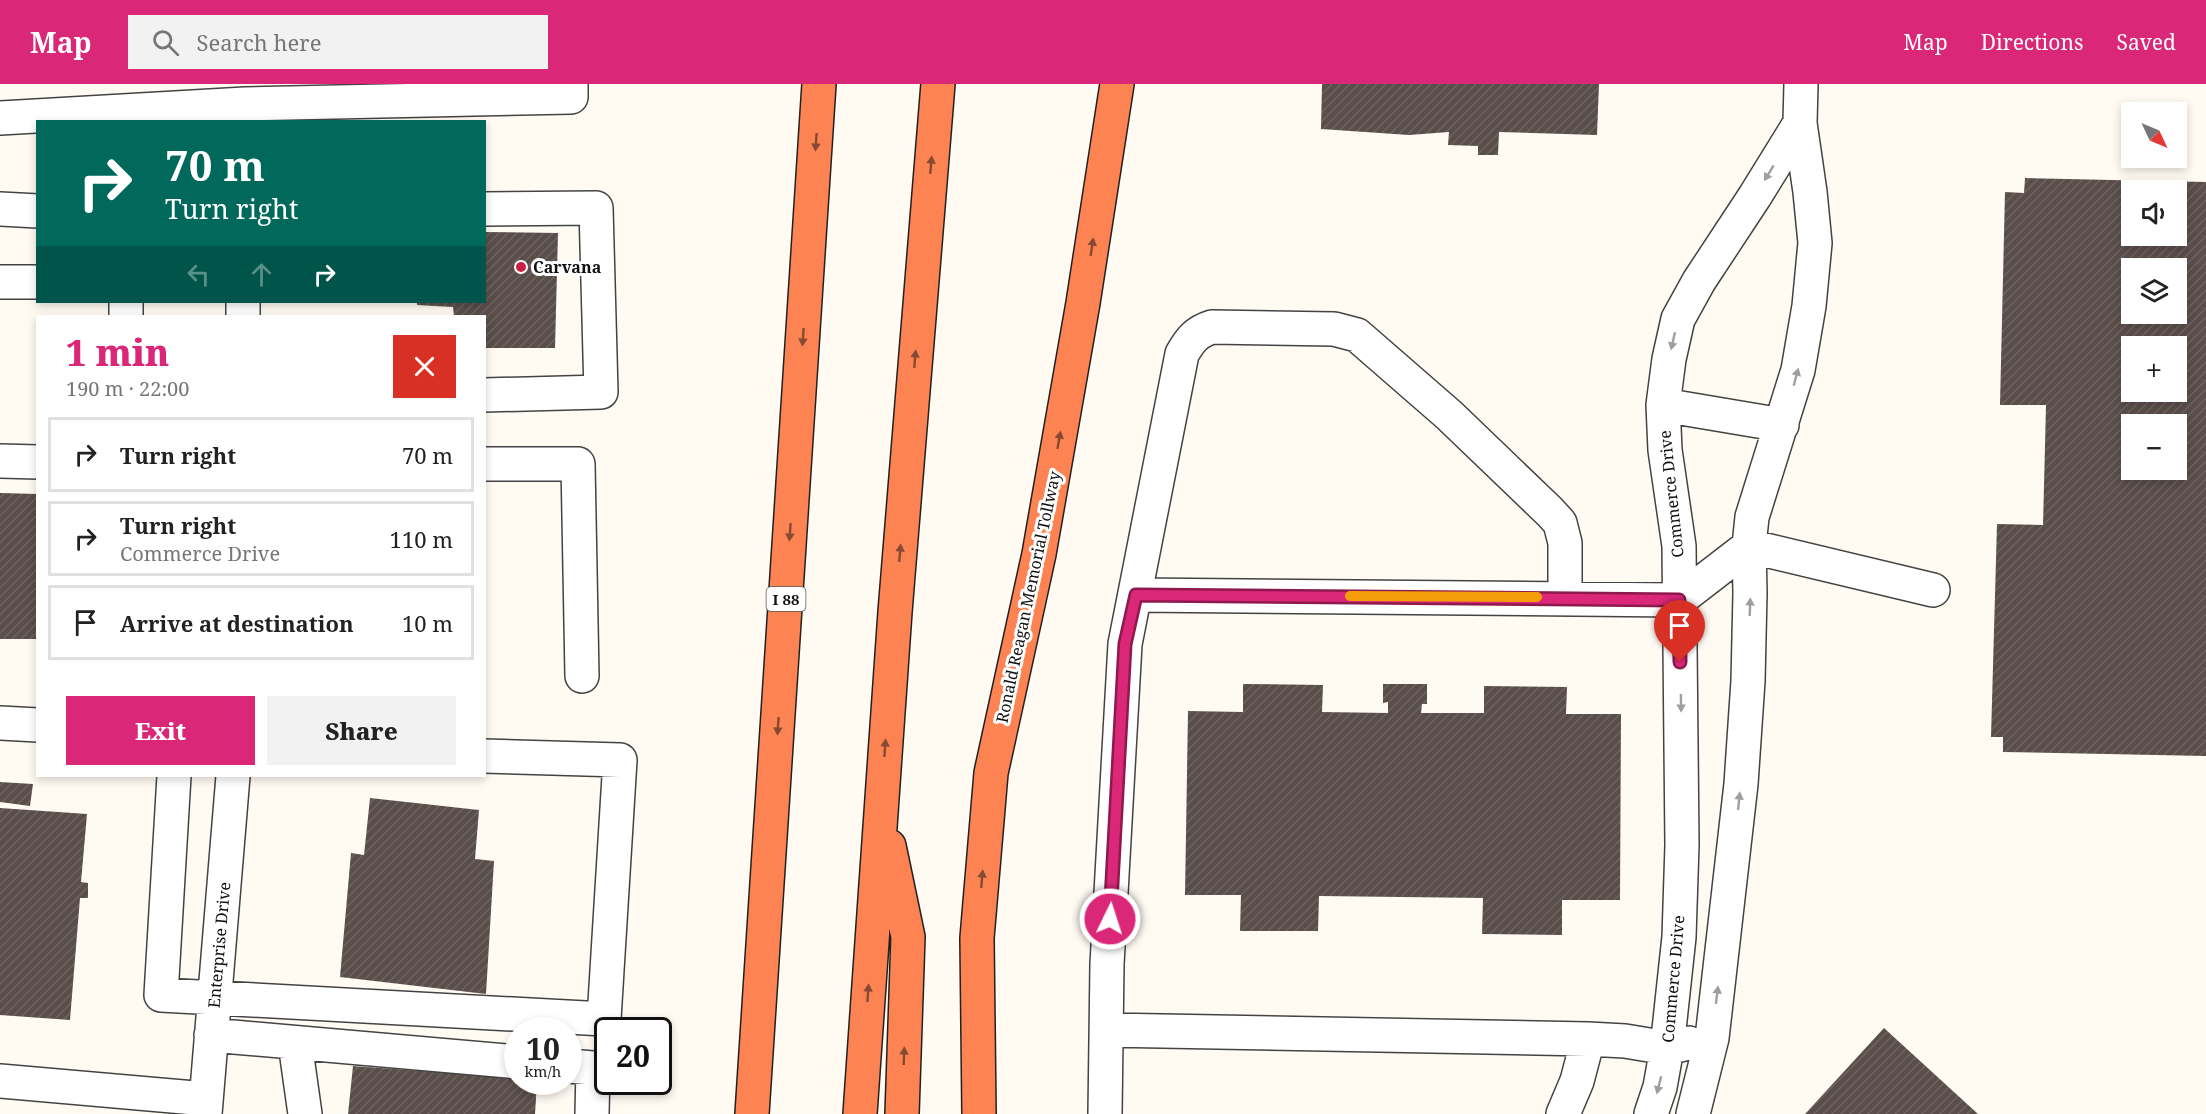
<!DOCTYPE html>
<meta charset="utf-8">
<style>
body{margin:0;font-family:"Noto Serif",serif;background:#f2f2f2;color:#222;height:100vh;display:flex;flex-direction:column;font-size:22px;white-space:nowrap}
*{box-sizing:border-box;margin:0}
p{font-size:20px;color:#767676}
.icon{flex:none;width:33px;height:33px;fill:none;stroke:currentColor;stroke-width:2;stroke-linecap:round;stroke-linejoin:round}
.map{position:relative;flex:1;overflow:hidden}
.drawer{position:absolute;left:36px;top:231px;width:450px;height:462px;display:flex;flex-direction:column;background:#fff;border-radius:0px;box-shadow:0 3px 9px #0003}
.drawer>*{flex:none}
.top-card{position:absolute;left:36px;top:36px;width:450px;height:183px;border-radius:0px;box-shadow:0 3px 9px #0003;background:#00695c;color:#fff;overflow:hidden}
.needle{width:39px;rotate:134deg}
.fabs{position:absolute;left:2121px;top:18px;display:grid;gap:12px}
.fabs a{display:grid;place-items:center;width:66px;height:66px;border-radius:0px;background:#fff;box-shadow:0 3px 9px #0003;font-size:30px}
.speed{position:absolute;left:504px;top:933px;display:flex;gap:12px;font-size:30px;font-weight:700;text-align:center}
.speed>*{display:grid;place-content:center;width:78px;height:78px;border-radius:50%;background:#fff;box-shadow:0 3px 9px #0003;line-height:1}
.speed small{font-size:15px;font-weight:400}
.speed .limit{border:3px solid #111;border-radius:9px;background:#fff;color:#111}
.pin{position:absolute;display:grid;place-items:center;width:51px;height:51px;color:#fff;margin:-62px -26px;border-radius:50% 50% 50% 0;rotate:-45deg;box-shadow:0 0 6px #0007}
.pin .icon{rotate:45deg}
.me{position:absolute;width:66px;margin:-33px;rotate:4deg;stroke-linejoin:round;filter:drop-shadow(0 0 4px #0008)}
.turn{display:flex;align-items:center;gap:21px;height:126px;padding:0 30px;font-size:27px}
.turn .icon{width:78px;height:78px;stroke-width:2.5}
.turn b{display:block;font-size:42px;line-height:51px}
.lanes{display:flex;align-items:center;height:57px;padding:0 30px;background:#0003;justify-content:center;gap:30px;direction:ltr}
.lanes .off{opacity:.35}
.round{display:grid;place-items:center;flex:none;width:63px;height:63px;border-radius:0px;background:#f2f2f2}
.summary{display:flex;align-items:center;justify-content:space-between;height:102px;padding:0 30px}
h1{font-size:36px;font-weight:800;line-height:45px;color:#db2777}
.action{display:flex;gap:12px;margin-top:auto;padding:12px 30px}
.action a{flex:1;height:69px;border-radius:0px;background:#db2777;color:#fff;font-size:24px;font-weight:800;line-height:69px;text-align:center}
.action a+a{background:#f2f2f2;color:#222}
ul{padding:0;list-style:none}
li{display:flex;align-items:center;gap:18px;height:75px;margin:0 12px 9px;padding:0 18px;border:3px solid #e0e0e0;border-radius:0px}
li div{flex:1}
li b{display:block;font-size:22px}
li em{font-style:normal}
header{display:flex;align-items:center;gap:36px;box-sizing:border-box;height:84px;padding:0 30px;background:#db2777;color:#fff}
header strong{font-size:28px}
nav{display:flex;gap:33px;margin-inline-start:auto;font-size:21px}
.search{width:420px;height:54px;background:#f2f2f2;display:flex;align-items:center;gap:15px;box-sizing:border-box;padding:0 21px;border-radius:0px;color:#767676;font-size:22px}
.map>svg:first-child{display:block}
.building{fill:url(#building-hatch);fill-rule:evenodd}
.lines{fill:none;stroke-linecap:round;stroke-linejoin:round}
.minor-casing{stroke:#434343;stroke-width:36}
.highway-casing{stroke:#212121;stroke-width:36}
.minor{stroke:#fff;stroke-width:33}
.highway{stroke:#fd8353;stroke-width:33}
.oneway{fill:#864a32}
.oneway2{fill:#9f9f9f}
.route-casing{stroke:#8e194d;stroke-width:15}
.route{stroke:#db2777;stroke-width:10}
.slow{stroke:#f59e0b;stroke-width:10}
.poi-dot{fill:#ca1e44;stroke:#fff;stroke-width:2}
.labels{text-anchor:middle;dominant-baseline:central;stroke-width:6;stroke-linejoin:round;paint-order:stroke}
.shield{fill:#fff;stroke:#585858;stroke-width:1.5}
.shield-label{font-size:15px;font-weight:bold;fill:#101010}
.poi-label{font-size:16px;font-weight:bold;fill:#101010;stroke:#fff;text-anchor:start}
.street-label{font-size:16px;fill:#101010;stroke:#fff}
</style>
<header>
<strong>Map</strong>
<div class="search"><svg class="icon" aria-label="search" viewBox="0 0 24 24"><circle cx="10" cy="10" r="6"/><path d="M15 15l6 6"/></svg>Search here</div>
<nav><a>Map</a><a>Directions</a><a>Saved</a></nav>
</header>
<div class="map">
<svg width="2206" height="1030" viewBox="0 0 2206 1030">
<defs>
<pattern id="building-hatch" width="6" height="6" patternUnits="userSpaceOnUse" patternTransform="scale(1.5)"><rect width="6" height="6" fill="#5a4e4b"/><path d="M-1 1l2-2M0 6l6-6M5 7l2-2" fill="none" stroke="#6d6361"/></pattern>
</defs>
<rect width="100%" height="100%" fill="#fffbf3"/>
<path class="building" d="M1322,0H1599L1597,51L1499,48L1498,71H1478V62L1448,61L1449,48L1409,51L1321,45Z
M2025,94L2206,98V672L2003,668V653H1991L1997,440L2043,441L2046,321H2000L2005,108L2024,109ZM2132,106H2176V152H2132ZM2132,184H2176V230H2132ZM2132,262H2176V308H2132ZM2132,340H2176V386H2132Z
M484,148L558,149L555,264H484V232H454L453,223L417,221V218H484Z
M0,409L38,410V555H0Z
M1243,600L1323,601L1322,628L1388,629V618L1383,619V600H1427V620H1422L1421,629H1484V602L1567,603L1566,630H1621L1620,816H1562V851L1482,850L1483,814L1319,812L1318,847H1240L1241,811H1185L1188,627L1243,628Z
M0,698L33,700L30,722L0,718Z
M370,714L479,726L475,775L494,777L486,910L340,893L351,769L364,771Z
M0,724L87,730L81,798L88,799V814H80L70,936L0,931Z
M1884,944L1978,1030H1805Z
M353,982L518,994V998H537L535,1030H348Z"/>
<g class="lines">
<g class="minor-casing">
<path id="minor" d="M0,34L245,20L571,13V0
M0,125L38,127
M484,125L596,124L601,308L484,311
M0,198H38
M126,218V232
M243,232V218
M1663,321L1782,341
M0,377L38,378
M484,380H578L582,592
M1135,511L1679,516L1749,462L1933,506
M0,639L38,641
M174,692L161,911L604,935L620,676L484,672
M1107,946L1588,955L1625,957L1667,964L1689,959
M211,951L518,978
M295,959L305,1030
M568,982L593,984L592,1030
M0,997L206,1015
M205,1030L233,692
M1105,1030L1107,880L1125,560L1182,270C1190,256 1196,248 1212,243L1334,245L1357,251L1449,331L1550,428L1560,439L1565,459V514
M1563,1030L1577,997L1588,955
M1651,1030L1660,1003L1667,964L1679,853L1682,761L1679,462L1665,366L1663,321L1669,275L1678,235L1699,197L1755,112L1800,39
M1693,1030L1712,954L1741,700L1748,597L1750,509L1749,462L1752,433L1798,286L1809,222L1815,159L1810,108L1800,39L1801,0"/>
</g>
<g class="highway-casing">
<path id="highway" d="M889,762L908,853L902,1030
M752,1030L819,0
M860,1030L895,528L938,0
M979,1030L977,854L991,689L1039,470L1083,219L1117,0"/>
</g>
<use href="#minor" class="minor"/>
<use href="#highway" class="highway"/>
</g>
<defs><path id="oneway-solid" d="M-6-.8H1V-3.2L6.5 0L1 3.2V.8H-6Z" transform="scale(1.5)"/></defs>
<g class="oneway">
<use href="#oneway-solid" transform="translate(816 58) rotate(94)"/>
<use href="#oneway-solid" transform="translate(931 81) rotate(-85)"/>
<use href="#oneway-solid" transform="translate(1092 163) rotate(-81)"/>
<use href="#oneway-solid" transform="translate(803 253) rotate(94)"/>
<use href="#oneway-solid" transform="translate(915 275) rotate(-85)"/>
<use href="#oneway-solid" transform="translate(1059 356) rotate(-80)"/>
<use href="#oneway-solid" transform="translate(790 448) rotate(94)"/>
<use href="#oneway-solid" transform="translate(900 469) rotate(-85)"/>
<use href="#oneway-solid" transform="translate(778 642) rotate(94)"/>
<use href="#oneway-solid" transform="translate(885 664) rotate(-86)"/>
<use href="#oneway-solid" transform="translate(982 795) rotate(-85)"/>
<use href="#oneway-solid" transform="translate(868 909) rotate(-86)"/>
<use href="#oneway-solid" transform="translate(904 972) rotate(-88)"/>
</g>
<g class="oneway2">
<use href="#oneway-solid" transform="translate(1769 89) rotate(121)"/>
<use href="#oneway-solid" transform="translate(1673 257) rotate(103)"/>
<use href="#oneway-solid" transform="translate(1796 293) rotate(-75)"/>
<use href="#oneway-solid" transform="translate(1750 523) rotate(-88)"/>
<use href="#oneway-solid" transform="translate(1681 619) rotate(89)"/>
<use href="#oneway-solid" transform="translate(1739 717) rotate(-84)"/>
<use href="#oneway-solid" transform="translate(1717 911) rotate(-83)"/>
<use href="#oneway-solid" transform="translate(1659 1001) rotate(104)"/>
</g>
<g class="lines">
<g class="route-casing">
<path id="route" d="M1110,835L1125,560L1136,511L1679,516L1680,578"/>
</g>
<use href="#route" class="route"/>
<path class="slow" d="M1350,512L1537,513"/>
</g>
<circle class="poi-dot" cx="521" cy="183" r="6"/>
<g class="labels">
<rect class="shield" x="766.5" y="503" width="39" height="24" rx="4.5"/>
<g class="shield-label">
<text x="786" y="515">I 88</text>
</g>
<g class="poi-label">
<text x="533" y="183">Carvana</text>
</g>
<g class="street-label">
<text transform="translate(1671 410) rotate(-96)">Commerce Drive</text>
<text transform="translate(1028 513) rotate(-78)">Ronald Reagan Memorial Tollway</text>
<text transform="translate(219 861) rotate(-85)">Enterprise Drive</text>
<text transform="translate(1673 895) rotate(-85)">Commerce Drive</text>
</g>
</g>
</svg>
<div class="fabs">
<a><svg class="needle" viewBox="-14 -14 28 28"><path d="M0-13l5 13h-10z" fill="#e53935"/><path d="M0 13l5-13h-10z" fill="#767676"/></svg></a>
<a><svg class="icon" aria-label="sound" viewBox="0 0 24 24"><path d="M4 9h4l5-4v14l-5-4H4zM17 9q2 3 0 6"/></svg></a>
<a><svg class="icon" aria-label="layers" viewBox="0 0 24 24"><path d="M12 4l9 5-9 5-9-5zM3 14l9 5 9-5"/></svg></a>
<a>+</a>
<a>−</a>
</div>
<div class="speed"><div>10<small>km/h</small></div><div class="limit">20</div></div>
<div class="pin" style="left:1680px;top:578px;background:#d93025"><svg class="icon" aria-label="arrive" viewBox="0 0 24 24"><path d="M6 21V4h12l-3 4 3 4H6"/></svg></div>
<svg class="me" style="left:1110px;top:835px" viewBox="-20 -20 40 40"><circle r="17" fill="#db2777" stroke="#fff" stroke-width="3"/><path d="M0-11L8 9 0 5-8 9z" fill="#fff"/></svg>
<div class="top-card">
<div class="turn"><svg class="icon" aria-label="right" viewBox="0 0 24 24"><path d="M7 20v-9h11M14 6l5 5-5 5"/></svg><div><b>70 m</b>Turn right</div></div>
<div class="lanes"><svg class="icon off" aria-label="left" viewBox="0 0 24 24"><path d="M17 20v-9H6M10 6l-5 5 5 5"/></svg><svg class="icon off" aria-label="ahead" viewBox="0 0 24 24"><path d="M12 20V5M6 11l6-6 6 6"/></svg><svg class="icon" aria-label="right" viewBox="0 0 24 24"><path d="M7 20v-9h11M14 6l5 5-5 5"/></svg></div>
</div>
<section class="drawer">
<div class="summary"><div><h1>1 min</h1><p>190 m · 22:00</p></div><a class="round" style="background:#d93025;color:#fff"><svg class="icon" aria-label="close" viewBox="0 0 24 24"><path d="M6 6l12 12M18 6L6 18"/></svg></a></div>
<ul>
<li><svg class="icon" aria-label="right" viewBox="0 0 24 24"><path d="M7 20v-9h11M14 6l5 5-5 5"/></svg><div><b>Turn right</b></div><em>70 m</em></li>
<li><svg class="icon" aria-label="right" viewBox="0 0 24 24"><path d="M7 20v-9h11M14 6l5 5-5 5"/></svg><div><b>Turn right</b><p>Commerce Drive</p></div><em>110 m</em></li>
<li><svg class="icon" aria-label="arrive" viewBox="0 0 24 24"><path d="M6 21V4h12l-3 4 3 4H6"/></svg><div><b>Arrive at destination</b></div><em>10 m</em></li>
</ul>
<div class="action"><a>Exit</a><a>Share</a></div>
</section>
</div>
